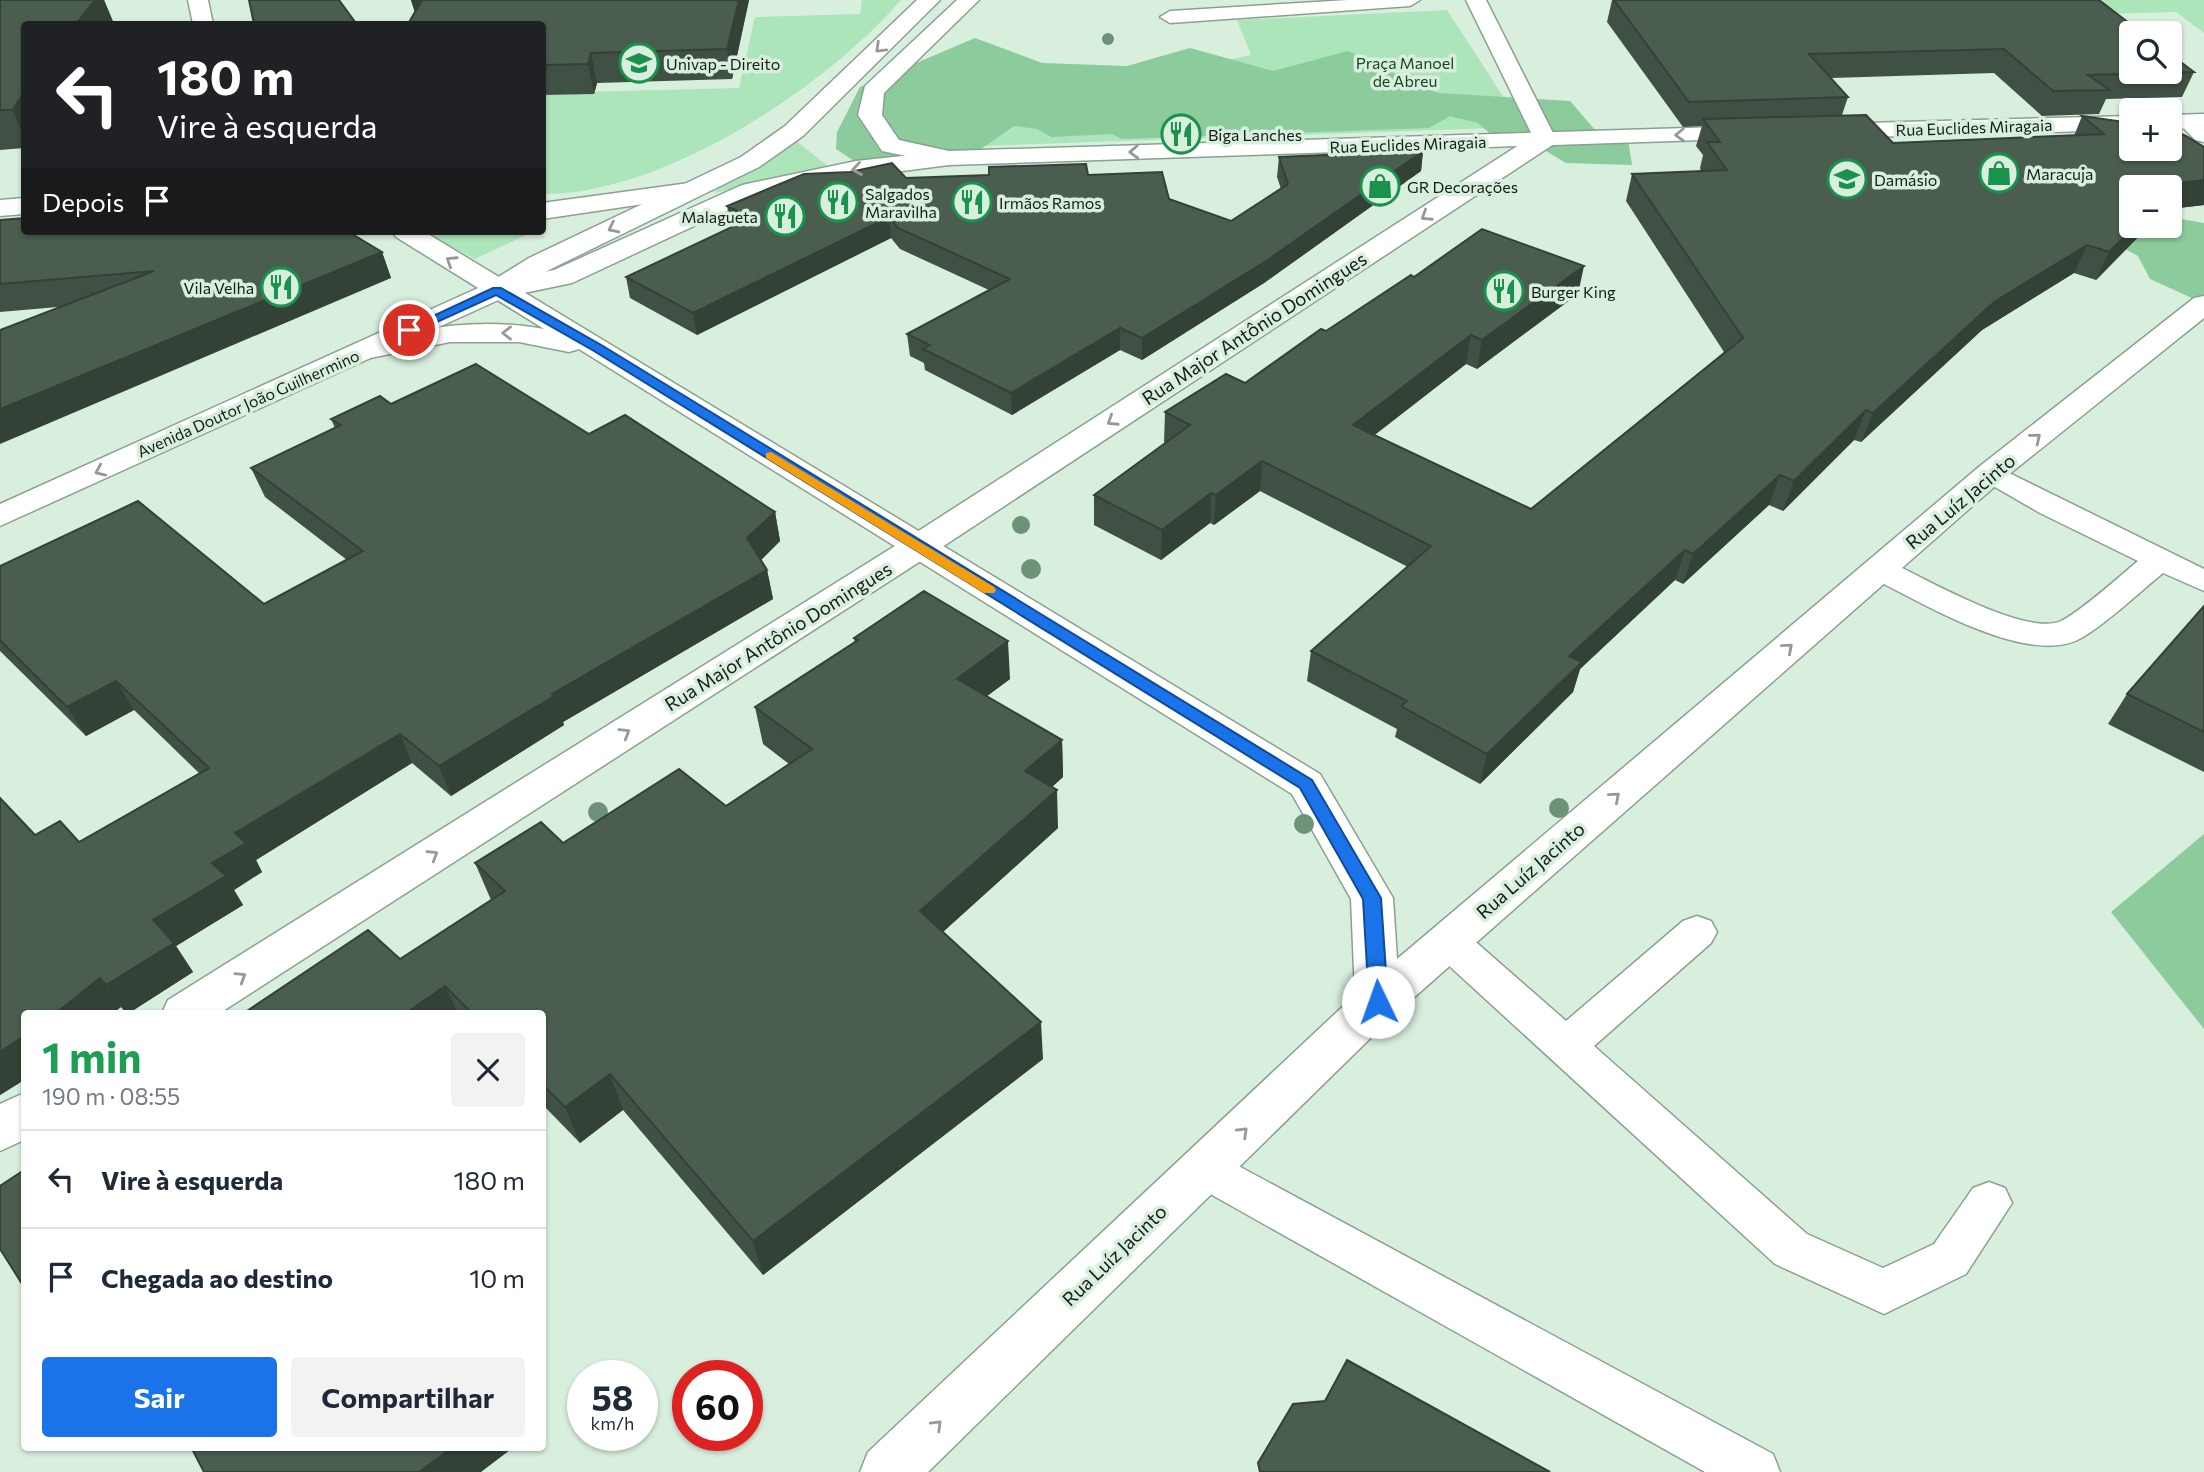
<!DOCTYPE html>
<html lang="pt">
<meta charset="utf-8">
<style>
body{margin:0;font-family:Commissioner,sans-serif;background:#f2f2f3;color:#1f2937;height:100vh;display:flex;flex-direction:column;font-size:26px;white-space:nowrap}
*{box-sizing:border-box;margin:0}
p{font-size:23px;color:#747a83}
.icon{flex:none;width:38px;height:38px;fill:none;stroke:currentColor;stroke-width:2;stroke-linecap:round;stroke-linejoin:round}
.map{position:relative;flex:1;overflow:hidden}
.panel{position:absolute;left:21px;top:1010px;width:525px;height:441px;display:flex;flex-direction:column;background:#fff;border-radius:7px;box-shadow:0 2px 5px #0004}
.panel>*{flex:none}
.top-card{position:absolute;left:21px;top:21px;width:525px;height:214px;border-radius:7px;box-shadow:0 2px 5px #0004;background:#202124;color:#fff;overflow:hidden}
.buttons{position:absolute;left:2119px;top:21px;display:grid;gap:14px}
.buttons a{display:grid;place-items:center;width:63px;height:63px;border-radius:7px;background:#fff;box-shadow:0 2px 5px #0004;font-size:35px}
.speed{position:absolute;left:567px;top:1360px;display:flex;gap:14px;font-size:35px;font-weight:700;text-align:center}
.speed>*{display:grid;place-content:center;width:91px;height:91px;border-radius:50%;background:#fff;box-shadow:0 2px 5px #0004;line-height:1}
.speed small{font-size:18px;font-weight:400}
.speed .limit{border:10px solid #d22;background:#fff;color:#111}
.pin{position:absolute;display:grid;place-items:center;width:60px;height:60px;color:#fff;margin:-30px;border:4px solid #fff;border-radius:50%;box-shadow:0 2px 7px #0007}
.me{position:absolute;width:77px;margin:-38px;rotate:357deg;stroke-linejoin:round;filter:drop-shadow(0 0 5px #0008)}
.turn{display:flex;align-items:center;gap:24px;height:147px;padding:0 21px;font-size:32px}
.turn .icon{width:91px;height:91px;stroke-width:2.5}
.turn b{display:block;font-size:49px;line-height:60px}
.then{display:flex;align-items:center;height:66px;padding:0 21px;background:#0003;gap:14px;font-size:26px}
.round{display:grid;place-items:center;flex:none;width:74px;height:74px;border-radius:7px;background:#f2f2f3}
.headline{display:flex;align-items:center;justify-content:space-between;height:119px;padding:0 21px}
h1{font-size:42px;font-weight:700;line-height:52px;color:#1e9e55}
.button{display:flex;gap:14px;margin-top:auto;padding:14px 21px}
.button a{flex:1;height:80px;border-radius:7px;background:#1a73e8;color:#fff;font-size:28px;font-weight:700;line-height:80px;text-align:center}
.button a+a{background:#f2f2f3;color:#1f2937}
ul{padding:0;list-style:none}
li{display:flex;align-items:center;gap:21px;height:98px;padding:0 21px;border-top:2px solid #e0e1e3}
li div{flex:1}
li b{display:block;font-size:26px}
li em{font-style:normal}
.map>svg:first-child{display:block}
.green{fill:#ace5ba}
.forest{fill:#8bcb9c}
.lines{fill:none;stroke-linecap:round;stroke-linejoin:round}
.service-casing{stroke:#8ca090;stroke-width:3}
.minor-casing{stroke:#8ca090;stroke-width:3}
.tertiary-casing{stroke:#8ca090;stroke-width:3}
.secondary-casing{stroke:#8ca090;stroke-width:3}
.primary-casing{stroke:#8ca090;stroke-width:3}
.service{fill:#fff;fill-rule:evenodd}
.minor{fill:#fff;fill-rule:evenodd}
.tertiary{fill:#fff;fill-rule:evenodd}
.secondary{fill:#fff;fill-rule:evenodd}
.primary{fill:#fff;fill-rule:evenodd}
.tree{fill:#6e9279}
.wall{fill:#405044}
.shaded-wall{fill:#344137}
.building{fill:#4a5d4f;stroke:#344137;stroke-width:2}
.oneway{stroke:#969996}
.route{fill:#1a73e8;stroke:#114b97;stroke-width:2}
.slow{fill:#f59e0b}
.labels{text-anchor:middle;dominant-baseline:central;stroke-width:7;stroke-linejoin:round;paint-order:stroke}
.far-park-label{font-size:16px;fill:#164527;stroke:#d9efde}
.far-poi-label{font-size:16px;fill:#151c16;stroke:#d9efde;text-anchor:start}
.far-street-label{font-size:16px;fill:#151c16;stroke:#d9efde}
.street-label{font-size:19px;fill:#151c16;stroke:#d9efde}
</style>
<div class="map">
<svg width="2204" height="1472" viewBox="0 0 2204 1472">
<rect width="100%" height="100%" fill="#d9efde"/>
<path class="green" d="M862,0H901C825,88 662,195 543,194L542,93L739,88L755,17L860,14Z
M1894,0H2204V33L2176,12L1916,19Z
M1447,10L1523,127L927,148L1168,72L1251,55L1237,20Z
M795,140L833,170L714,193L730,177Z
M422,231H535L475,259Z"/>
<path class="forest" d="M975,38L1042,63L1127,66L1190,48L1273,71L1348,51L1438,93L1570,101L1595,130L1628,139L1632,165L1566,163L1546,151L1505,147L1478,123L1450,116L1429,128L1122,139L1112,134L1051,137L1037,129L1014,126L971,156L860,165L836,149L837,132L860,87Z
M2170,217L2204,223V296L2194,299L2150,279L2138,256L2075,222L2170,226Z
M2204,834V1029L2111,912Z"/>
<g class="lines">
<g class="service-casing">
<path id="service" d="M1348,0H1420L1410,6L1170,23L1160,17L1170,11Z
M1466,0H1486L1556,139L1553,144L1545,146L1534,139Z
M1991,464L2204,569V591L2163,573C2137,594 2111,620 2083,637C2030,670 1918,600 1868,576L1863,569L1868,562L1879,559L1890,562C1926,579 2026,637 2061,621C2079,613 2120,576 2138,561L2040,513L1981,479L1976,473L1981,467Z
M1697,916L1711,921L1717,932L1711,943L1594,1046L1807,1234L1883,1268L1934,1244L1973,1188L1989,1182L2005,1188L2012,1203L1966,1274L1884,1314L1775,1264L1434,952L1428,941L1434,930L1448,925L1462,930L1566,1021L1683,921Z
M1205,1148L1773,1454L1780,1472H1705L1189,1182L1183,1168L1189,1154Z"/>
</g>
<g class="minor-casing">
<path id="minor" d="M2190,115L2204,122V142L2195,140L2178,122L2182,117Z
M1545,132L1554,134L1557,139L1554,144L930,555L220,1013H162L168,1000L906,539L1536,134Z
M24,198V214L0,216V200Z
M24,1093V1140L0,1151V1104Z"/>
</g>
<g class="tertiary-casing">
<path id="tertiary" d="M917,0H940L803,136L759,167L549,270L507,296L497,298L487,296L483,290L487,284L529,258L741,157L785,126Z
M957,0H979L884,93L882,115L899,140L958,153L961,158L958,163L949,165L882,151L858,115L865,86Z"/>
</g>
<g class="secondary-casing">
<path id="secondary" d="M2204,114V128L2170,129V115Z
M2132,116V130L1827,138L1818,136L1815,131L1818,126L1827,124Z
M1753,126L1762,128L1765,133L1762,138L949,165L856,177L758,196L572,283L505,297L0,526V504L487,284L554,270L742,185L856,161L949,151Z"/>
</g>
<g class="primary-casing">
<path id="primary" d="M188,0H208L213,24H193Z
M689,183L698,186L702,191L698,196L542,219V203Z
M392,231H423L1320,774L1393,898L1397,959L1980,466L2194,298L2204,296V318L2002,480L1394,1015L928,1472H860L868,1452L1355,995L1351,899L1292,794L579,349L569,352L519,342H450L365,359L355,356L350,350L355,344C417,328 481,317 544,329L396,237Z"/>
</g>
<use href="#service" class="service"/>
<use href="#minor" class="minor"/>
<use href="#tertiary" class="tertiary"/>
<use href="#secondary" class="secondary"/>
<use href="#primary" class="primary"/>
</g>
<g class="tree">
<circle cx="1108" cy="39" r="6"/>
<circle cx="1021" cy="525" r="9"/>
<circle cx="1031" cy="569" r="10"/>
<circle cx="1559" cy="808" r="10"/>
<circle cx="598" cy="812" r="10"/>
<circle cx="1304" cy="824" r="10"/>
</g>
<path class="wall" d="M0,0H104L114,24H24V148L0,150Z
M411,0H749L732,79L597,83L594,94L542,95V24L415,12Z
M1612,0H2099L2194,72L2182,97L2106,99L2099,114L2042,116L1994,73L1831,78L1848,97L1842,115L1893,143L2074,136L2082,116L2171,130L2204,147V205L2170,209V187L2132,226H2149L2096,280L2074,273L1982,330L1861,442L1854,440L1783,511L1769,505L1683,584L1675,580L1580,669L1573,692L1480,784L1395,737L1397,729L1307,681L1311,651L1408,567L1260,491L1214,525L1210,523L1161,560L1094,525V495L1166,443L1164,442L1165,412L1245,383L1414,277L1578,294L1477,369L1466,364L1374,435L1531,509L1724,352L1626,201L1632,174L1701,171L1700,168L1703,155L1696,146L1702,126L1683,127L1607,22Z
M1423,151L1421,171L1264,283L1142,360L1120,350L1012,415L925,370L924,363L910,356L907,334L989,290L900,249L891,238L697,335L630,298L626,277L732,227H731L727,206L906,178L1088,175L1169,199L1231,221L1281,189L1277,177L1279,157Z
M0,220L382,252L391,278L0,312Z
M391,404L589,434L775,512L780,541L761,560L767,570L773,599L563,722L564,725L451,796L412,763L256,860L262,872L234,890L243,905L176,946L193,972L129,1013H126L121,1007L113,1013H24V1080L0,1095L35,835L79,842L199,773L134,710L86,736L0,651V566L264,604L347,560L265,497L251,468L335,428L331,419Z
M2204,606V772L2108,724L2127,694Z
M854,638L1010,679L987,696L1062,740L1063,777L1052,787L1058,828L943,932L1043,1059L763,1275L623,1110L580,1143L542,1104V1013H244L400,959L491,900L475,863L726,806L789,764L763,744L755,707L855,643Z"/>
<path class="shaded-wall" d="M95,0H104L114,24H76Z
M411,0H433L418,22Z
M739,0H749L732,79L727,49Z
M591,53L597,83L594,94L588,64Z
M24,93V136L12,110Z
M1423,151L1421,171L1264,283L1142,360V338Z
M2204,180V205L2170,209V191L2178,183Z
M889,217L891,238L697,335L693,313Z
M2135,226H2149L2096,280L2109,252Z
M2087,245L2074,273L1982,330L1861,442L1873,413L1994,302Z
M382,252L391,278L0,444V409Z
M1584,266L1578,294L1477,369L1482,340Z
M1120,328V350L1012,415L1011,393Z
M1471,335L1466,364L1349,455L1353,425Z
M1866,410L1854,440L1783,511L1794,481Z
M1262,461L1260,491L1214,525L1216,495Z
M1780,475L1769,505L1683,584L1693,554Z
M1211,493L1210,523L1161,560L1162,530Z
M775,512L780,541L753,568L747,538Z
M1685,550L1675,580L1580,669L1573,692L1480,784L1487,754L1569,656Z
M767,570L773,599L563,722L564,725L451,796L439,766L552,694Z
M1008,641L1010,679L960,716L957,679Z
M116,681L134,710L86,736L67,707Z
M400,734L412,763L256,860L262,872L234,890L243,905L176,946L193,972L129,1013H126L106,985L153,920L212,863L235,833Z
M1062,740L1063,777L1027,809L1025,771Z
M1057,790L1058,828L925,948L920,911Z
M100,978L121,1007L113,1013H56Z
M445,986L458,1013H406Z
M1041,1022L1043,1059L763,1275L753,1241Z
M24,1036V1080L0,1095V1052Z
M610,1074L623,1110L580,1143L565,1107Z
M453,1447H514L481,1472H419Z"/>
<path class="building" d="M0,0H95L76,24H24V93L12,110H0Z
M249,0H339L355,22L348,24H254Z
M422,0H739L727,49L591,53L588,64L542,65V24H408Z
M1614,0H2099L2142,33H2132V72H2170V54L2194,72L2088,75L2110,90L2053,91L2004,49L1809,54L1848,97L1689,102Z
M1866,115L1893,143L2104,134L2082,116L2132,123V149H2170V129L2186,136L2204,147V180L2178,183L2170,191V187H2132V226H2135L2109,252L2087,245L1994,302L1873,413L1866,410L1794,481L1780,475L1693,554L1685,550L1569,656L1582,662L1487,754L1401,706L1407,701L1311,651L1431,546L1262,461L1216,495L1211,493L1162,530L1094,495L1190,425L1165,412L1226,374L1245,383L1321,329L1326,331L1411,275L1414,277L1482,229L1584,266L1482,340L1471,335L1353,425L1531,509L1743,338L1632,174L1727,170L1707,142H1720L1703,119Z
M1423,151L1266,261L1142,338L1120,328L1011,393L923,349L930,345L907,334L1010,279L898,228L889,217L693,313L626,277L751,218L727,206L804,174L850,172L892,163L906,178L989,175V167L1086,164L1088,175L1162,172L1169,199L1231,221L1288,184L1279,157Z
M24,218V231H347L382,252L0,409V330L154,271L0,284V220Z
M476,364L589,434L625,415L775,512L747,538L767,570L552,694L554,696L439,766L400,734L235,833L246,843L212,863L226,876L153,920L174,943L106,985L100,978L56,1013H24V1036L0,1052V798L35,835L60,821L79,842L209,768L116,681L67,707L0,640V566L138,501L264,604L363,551L251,468L341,425L331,419L380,396L391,404Z
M924,591L1008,641L957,679L1062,740L1025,771L1057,790L920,911L1041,1022L753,1241L610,1074L565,1107L542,1084V1013H472L445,986L406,1013H244L368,930L400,959L505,891L475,863L541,822L563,843L679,769L726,806L812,749L755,707L858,640L854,638Z
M2204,606V732L2127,694Z
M24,1170V1287L0,1249V1186Z
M1347,1360L1550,1472H1260L1258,1463L1293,1404L1325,1401Z
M191,1447H453L419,1472H204Z"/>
<defs><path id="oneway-chevron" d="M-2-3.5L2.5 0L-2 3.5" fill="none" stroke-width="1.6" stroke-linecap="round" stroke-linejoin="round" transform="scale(1.75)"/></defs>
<g class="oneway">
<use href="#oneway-chevron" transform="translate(880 48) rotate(136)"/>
<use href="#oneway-chevron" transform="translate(1680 135) rotate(178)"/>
<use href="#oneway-chevron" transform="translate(1134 152) rotate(178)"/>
<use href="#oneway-chevron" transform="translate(857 169) rotate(171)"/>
<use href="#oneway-chevron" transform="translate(1426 216) rotate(147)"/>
<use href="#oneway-chevron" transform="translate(613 228) rotate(154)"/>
<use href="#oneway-chevron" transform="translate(451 261) rotate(-147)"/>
<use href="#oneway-chevron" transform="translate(507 333) rotate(-180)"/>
<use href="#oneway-chevron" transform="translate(1112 421) rotate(147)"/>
<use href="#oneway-chevron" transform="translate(2036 438) rotate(-39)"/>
<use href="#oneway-chevron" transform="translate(100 471) rotate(156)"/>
<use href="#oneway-chevron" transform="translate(1788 648) rotate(-41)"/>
<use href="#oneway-chevron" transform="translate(625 733) rotate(-32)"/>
<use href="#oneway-chevron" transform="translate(1615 797) rotate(-41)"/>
<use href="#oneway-chevron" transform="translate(433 855) rotate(-32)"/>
<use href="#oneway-chevron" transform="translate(241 977) rotate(-32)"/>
<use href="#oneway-chevron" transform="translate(1243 1132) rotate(-44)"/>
<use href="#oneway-chevron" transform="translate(937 1425) rotate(-44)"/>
</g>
<path class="route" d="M493,288H501L603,346L1312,780L1381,898L1388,1002L1385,1007H1372L1369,1002L1363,899L1300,788L594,351L496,295L413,333L403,330Z"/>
<path class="slow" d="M771,452L994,587L996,590L994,593H984L766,458V453Z"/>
<defs>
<g id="university-ring" transform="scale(2.0125)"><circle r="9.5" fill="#d9efde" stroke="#1a924d" stroke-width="1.5"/><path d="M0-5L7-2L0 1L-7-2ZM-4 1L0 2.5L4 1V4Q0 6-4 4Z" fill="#1a924d"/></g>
<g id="restaurant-ring" transform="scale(2.0125)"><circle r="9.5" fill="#d9efde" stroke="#1a924d" stroke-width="1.5"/><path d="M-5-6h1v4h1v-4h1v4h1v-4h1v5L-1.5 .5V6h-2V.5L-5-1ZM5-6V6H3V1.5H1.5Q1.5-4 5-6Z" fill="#1a924d"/></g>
<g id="shop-ring" transform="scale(2.0125)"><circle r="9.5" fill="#d9efde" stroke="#1a924d" stroke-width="1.5"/><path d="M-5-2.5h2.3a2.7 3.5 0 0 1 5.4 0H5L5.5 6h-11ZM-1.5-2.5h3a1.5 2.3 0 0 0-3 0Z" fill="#1a924d"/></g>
</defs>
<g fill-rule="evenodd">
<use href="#university-ring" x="639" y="63"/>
<use href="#restaurant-ring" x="1181" y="134"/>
<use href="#shop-ring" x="1999" y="173"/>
<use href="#university-ring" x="1847" y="179"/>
<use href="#shop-ring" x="1380" y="186"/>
<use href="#restaurant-ring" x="838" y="202"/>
<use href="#restaurant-ring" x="972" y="202"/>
<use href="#restaurant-ring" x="785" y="216"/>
<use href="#restaurant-ring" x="281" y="287"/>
<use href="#restaurant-ring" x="1504" y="291"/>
</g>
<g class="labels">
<g class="far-park-label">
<text x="1405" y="62">Praça Manoel<tspan x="1405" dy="18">de Abreu</tspan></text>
</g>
<g class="far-poi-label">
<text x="666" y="63">Univap - Direito</text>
<text x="1208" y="134">Biga Lanches</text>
<text x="2026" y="173">Maracuja</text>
<text x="1874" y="179">Damásio</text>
<text x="1407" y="186">GR Decorações</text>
<text x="865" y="193">Salgados<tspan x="865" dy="18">Maravilha</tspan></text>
<text x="999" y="202">Irmãos Ramos</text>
<text x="758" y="216" text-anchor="end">Malagueta</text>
<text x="254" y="287" text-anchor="end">Vila Velha</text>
<text x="1531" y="291">Burger King</text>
</g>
<g class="far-street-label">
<text transform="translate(1974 127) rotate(-2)">Rua Euclides Miragaia</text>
<text transform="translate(1408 144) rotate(-2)">Rua Euclides Miragaia</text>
<text transform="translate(248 403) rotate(-24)">Avenida Doutor João Guilhermino</text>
</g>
<g class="street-label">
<text transform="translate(1254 328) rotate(-33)">Rua Major Antônio Domingues</text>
<text transform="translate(1960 501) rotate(-40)">Rua Luíz Jacinto</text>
<text transform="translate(778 636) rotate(-32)">Rua Major Antônio Domingues</text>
<text transform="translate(1530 870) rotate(-41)">Rua Luíz Jacinto</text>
<text transform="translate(1114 1255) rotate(-44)">Rua Luíz Jacinto</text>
</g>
</g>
</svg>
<div class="buttons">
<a><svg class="icon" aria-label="search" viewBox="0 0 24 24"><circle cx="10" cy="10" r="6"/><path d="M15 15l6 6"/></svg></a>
<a>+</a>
<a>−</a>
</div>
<div class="speed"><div>58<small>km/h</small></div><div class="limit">60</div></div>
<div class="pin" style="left:409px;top:330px;background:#d93025"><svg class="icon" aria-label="arrive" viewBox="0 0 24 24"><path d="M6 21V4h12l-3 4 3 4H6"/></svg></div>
<svg class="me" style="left:1378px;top:1002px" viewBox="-20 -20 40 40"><circle r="19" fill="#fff"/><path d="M0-13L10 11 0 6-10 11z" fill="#1a73e8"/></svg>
<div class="top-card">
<div class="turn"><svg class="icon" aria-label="left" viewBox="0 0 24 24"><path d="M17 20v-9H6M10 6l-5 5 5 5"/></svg><div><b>180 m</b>Vire à esquerda</div></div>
<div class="then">Depois<svg class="icon" aria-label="arrive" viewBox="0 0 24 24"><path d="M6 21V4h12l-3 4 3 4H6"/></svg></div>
</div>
<section class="panel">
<div class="headline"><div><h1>1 min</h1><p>190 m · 08:55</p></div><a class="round"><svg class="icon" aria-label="close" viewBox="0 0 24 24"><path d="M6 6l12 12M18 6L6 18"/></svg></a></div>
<ul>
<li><svg class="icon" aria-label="left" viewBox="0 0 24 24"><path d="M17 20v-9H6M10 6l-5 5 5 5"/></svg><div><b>Vire à esquerda</b></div><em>180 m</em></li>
<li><svg class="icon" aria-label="arrive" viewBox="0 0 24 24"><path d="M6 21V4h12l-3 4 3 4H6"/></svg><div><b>Chegada ao destino</b></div><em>10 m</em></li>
</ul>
<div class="button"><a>Sair</a><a>Compartilhar</a></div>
</section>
</div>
